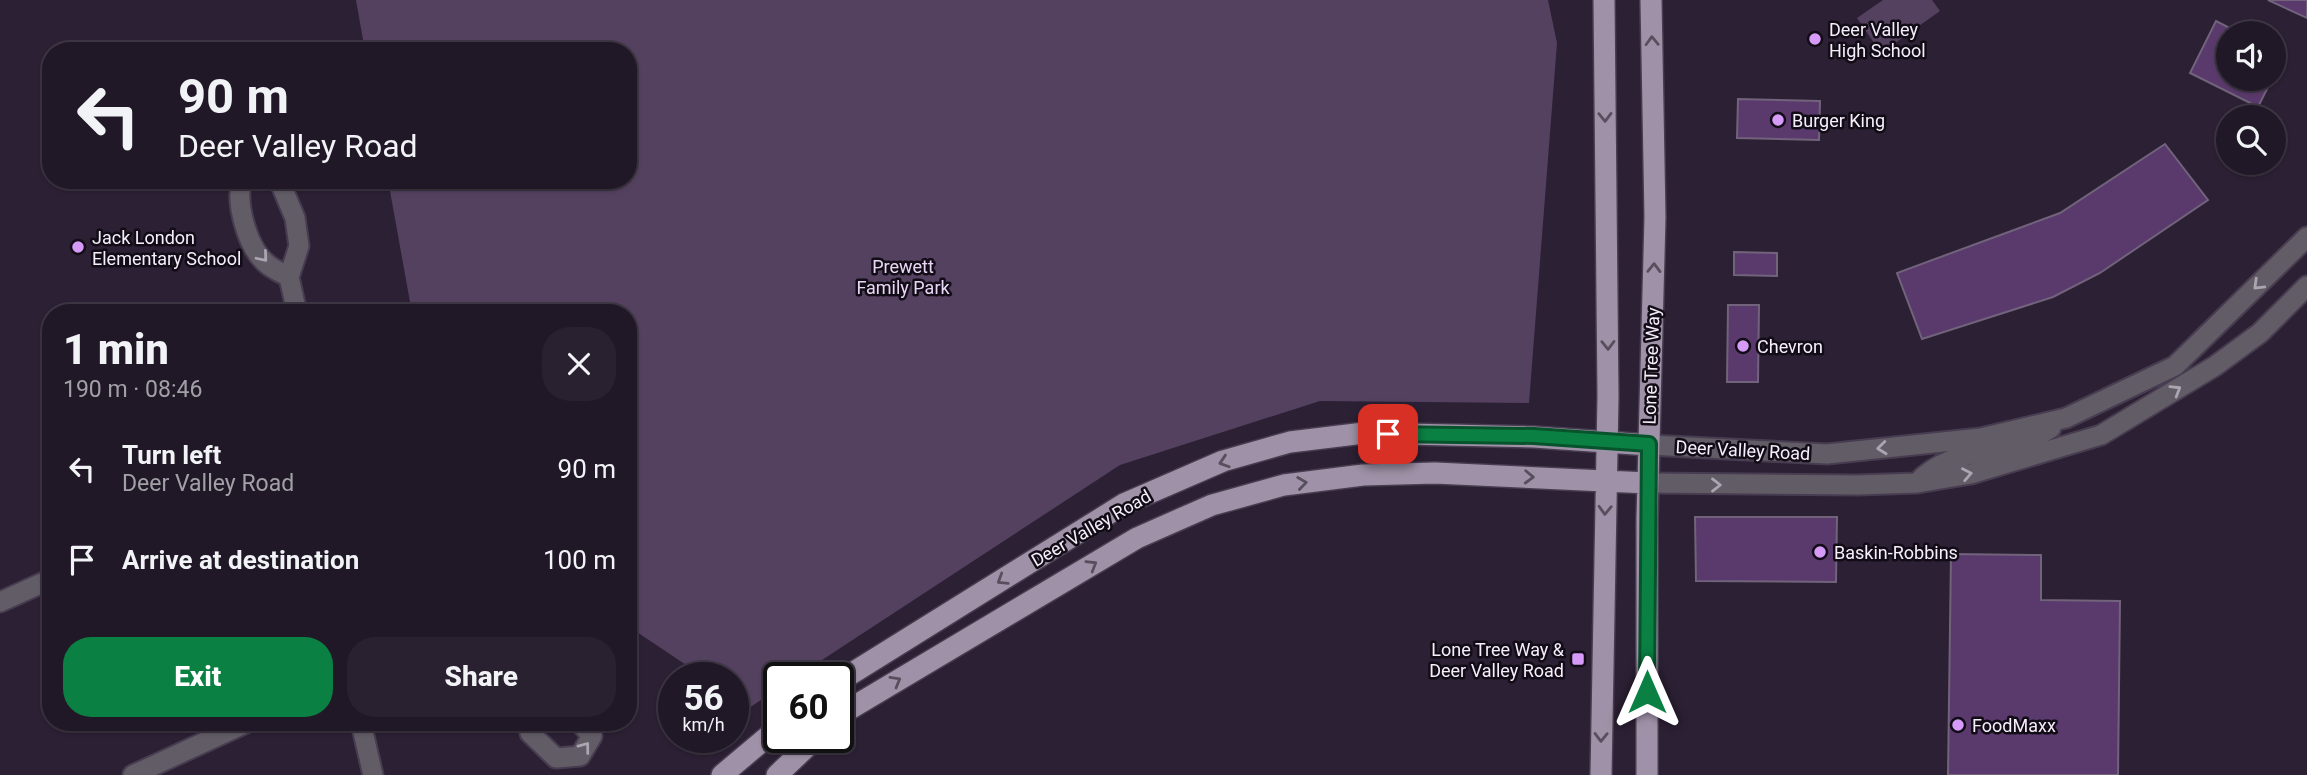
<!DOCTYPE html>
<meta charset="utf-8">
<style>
body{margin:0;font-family:Roboto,sans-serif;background:#29212f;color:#f1f3f6;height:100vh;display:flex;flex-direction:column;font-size:26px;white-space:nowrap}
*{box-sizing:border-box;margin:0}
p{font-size:23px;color:#a2a0a7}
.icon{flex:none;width:38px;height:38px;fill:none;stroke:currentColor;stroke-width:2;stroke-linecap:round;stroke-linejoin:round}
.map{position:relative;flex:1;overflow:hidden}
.sheet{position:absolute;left:42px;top:304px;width:595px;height:427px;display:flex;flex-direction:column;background:#211827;border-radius:28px;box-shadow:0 2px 5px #0004,0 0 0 2px #3e3744}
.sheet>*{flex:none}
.guide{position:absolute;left:42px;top:42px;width:595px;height:147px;border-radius:28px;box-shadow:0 2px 5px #0004,0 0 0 2px #3e3744;background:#211827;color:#f1f3f6;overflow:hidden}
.buttons{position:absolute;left:2216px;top:21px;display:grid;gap:14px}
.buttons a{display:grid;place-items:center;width:70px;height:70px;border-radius:50%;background:#211827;box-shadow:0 2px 5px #0004,0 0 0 2px #3e3744;font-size:35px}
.speed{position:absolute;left:658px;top:662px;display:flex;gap:14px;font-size:35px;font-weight:700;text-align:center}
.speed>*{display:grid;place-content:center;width:91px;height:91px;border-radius:50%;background:#211827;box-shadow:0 2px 5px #0004,0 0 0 2px #3e3744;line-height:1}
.speed small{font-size:18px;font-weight:400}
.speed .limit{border:4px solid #111;border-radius:10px;background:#fff;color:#111}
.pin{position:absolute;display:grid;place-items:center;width:60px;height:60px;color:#fff;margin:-30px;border-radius:14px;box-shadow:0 4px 10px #0006}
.me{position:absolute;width:77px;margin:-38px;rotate:0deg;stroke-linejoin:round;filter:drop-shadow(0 0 5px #0008)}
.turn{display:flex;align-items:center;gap:24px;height:147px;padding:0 21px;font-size:32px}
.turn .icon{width:91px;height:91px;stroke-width:2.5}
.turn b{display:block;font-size:49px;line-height:60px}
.round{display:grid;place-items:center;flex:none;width:74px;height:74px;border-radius:28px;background:#29212f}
.headline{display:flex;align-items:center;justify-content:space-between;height:119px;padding:0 21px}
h1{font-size:42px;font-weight:800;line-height:52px}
.action{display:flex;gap:14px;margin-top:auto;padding:14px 21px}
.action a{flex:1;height:80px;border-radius:28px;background:#0b8043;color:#fff;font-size:28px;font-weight:800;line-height:80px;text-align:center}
.action a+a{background:#29212f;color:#f1f3f6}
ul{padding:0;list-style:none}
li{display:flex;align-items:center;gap:21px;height:91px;padding:0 21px}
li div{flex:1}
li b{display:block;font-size:26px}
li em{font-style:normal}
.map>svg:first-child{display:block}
.green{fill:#54415f}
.building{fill:#5a3a6c;stroke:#71637b;stroke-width:2}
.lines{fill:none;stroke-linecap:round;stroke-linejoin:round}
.minor-casing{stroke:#483d50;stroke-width:23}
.major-casing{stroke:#483d50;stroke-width:24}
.minor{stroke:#625c67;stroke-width:19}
.major{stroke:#9f92a8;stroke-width:21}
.oneway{stroke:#584f5e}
.oneway2{stroke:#aca5b1}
.route-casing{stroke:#07532c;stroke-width:18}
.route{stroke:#0b8043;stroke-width:12}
.poi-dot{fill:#d69bf9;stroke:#110c15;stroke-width:2.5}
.labels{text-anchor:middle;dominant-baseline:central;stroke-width:5;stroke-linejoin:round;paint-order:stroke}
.poi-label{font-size:18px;fill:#f6eefb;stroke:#110c15;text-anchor:start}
.park-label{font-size:18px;fill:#e9d6f6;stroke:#110c15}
.street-label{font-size:18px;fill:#f6eefb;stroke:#110c15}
</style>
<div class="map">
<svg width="2307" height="775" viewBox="0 0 2307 775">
<rect width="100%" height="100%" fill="#2c2034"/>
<path class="green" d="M356,0H1548L1557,43L1529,403L1320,401L1120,465L796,677H779V688L749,708L733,697V677H704L628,626V313H412L388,180H628V51H365Z
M1883,0H1932L1940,11L1881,53L1857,18Z"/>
<path class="building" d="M2268,0H2307V18Z
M2216,21L2228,27V79H2272L2258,107L2190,73Z
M1738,99L1820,101L1819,140L1737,138Z
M2165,144L2208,200L2100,273L2053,297L1922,339L1897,273L2060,213Z
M1734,252L1777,253V276L1734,275Z
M1728,305H1759L1758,382H1727Z
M1695,517H1837L1836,582L1696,581Z
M1951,554L2041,555V600L2120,601L2118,775H1948Z"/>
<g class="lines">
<g class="minor-casing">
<path id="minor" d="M242,180C235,202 247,247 266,263C272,269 282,273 289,277
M279,180L295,218L299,246L289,277L297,313
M1649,445L1827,454L1981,438L2066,418L2175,366L2307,237
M1648,483L1857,485L1917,483L1971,474L2101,435L2215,366L2260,333L2307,286
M1917,483C1950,445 2010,456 2051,428
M0,602L51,579
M361,723L373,775
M528,723L530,733L556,758L580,756L592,736L580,723
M133,775L246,723"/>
</g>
<g class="major-casing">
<path id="major" d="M838,682L1124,504L1223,461L1290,442L1364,433L1534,437L1649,445
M838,716L1137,538L1212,505L1284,485L1363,475L1435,473L1648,483
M722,775L779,727
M777,775L817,737
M1601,775L1608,396L1604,0
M1647,775V519L1655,217L1651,0"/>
</g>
<use href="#minor" class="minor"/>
<use href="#major" class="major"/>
</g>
<defs><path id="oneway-chevron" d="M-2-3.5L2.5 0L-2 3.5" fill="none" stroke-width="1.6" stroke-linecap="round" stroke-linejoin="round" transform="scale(1.75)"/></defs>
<g class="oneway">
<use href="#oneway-chevron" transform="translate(1652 41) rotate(-92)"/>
<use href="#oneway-chevron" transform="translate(1605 117) rotate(89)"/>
<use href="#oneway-chevron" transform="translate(1654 268) rotate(-89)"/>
<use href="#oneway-chevron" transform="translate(1608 345) rotate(89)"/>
<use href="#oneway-chevron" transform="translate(1224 462) rotate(162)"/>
<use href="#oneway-chevron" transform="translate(1529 477) rotate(2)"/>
<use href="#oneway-chevron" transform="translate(1302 483) rotate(-8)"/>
<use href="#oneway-chevron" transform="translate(1605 510) rotate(92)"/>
<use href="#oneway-chevron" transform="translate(1092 565) rotate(-31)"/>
<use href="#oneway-chevron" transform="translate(1002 580) rotate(148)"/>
<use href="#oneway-chevron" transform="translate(896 681) rotate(-30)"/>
<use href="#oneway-chevron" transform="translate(1601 737) rotate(91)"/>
</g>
<g class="oneway2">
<use href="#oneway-chevron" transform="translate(263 257) rotate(50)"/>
<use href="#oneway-chevron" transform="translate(2258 285) rotate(136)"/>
<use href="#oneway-chevron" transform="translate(2176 390) rotate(-31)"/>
<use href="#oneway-chevron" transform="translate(1882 448) rotate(174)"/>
<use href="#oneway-chevron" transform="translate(1967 474) rotate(-11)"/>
<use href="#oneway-chevron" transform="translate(1716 485)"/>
<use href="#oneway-chevron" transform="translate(585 747) rotate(-53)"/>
</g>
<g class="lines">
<g class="route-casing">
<path id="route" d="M1388,434L1534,436L1649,444L1647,692"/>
</g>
<use href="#route" class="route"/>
</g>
<g class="poi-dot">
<circle cx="1815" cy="39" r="7"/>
<circle cx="1778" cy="120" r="7"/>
<circle cx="78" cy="247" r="7"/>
<circle cx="1743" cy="346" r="7"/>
<circle cx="1820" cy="552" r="7"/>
<rect x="1571" y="652" width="14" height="14" rx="3.5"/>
<circle cx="1958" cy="725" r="7"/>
</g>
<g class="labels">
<g class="poi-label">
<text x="1829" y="29">Deer Valley<tspan x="1829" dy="21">High School</tspan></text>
<text x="1792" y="120">Burger King</text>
<text x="92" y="237">Jack London<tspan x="92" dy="21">Elementary School</tspan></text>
<text x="1757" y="346">Chevron</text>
<text x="1834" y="552">Baskin-Robbins</text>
<text x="1564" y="649" text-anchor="end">Lone Tree Way &amp;<tspan x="1564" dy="21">Deer Valley Road</tspan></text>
<text x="1972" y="725">FoodMaxx</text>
</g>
<g class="park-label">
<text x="903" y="266">Prewett<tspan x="903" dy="21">Family Park</tspan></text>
</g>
<g class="street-label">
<text transform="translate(1651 366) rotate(-88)">Lone Tree Way</text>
<text transform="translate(1743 450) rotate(3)">Deer Valley Road</text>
<text transform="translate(1091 528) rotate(-30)">Deer Valley Road</text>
</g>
</g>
</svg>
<div class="buttons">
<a><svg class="icon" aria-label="sound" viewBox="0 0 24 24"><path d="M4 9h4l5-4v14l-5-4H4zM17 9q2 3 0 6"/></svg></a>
<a><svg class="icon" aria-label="search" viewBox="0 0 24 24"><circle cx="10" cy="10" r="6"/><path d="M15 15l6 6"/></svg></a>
</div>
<div class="speed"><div>56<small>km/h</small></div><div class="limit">60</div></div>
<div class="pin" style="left:1388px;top:434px;background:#d93025"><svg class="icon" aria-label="arrive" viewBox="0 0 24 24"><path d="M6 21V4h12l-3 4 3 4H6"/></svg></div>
<svg class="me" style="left:1647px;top:692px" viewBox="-20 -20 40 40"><path d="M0-17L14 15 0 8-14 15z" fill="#0b8043" stroke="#fff" stroke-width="4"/></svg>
<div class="guide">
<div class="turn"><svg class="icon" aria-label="left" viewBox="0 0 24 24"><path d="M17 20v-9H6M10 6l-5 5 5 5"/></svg><div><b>90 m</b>Deer Valley Road</div></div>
</div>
<section class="sheet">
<div class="headline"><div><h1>1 min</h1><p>190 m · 08:46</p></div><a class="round"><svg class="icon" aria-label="close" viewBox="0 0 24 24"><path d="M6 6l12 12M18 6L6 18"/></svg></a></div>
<ul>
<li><svg class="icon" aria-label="left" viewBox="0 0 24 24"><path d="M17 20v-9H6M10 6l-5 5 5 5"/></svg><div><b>Turn left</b><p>Deer Valley Road</p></div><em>90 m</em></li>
<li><svg class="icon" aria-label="arrive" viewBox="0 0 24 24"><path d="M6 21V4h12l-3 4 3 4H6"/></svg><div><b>Arrive at destination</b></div><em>100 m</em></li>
</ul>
<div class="action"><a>Exit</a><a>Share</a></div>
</section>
</div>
